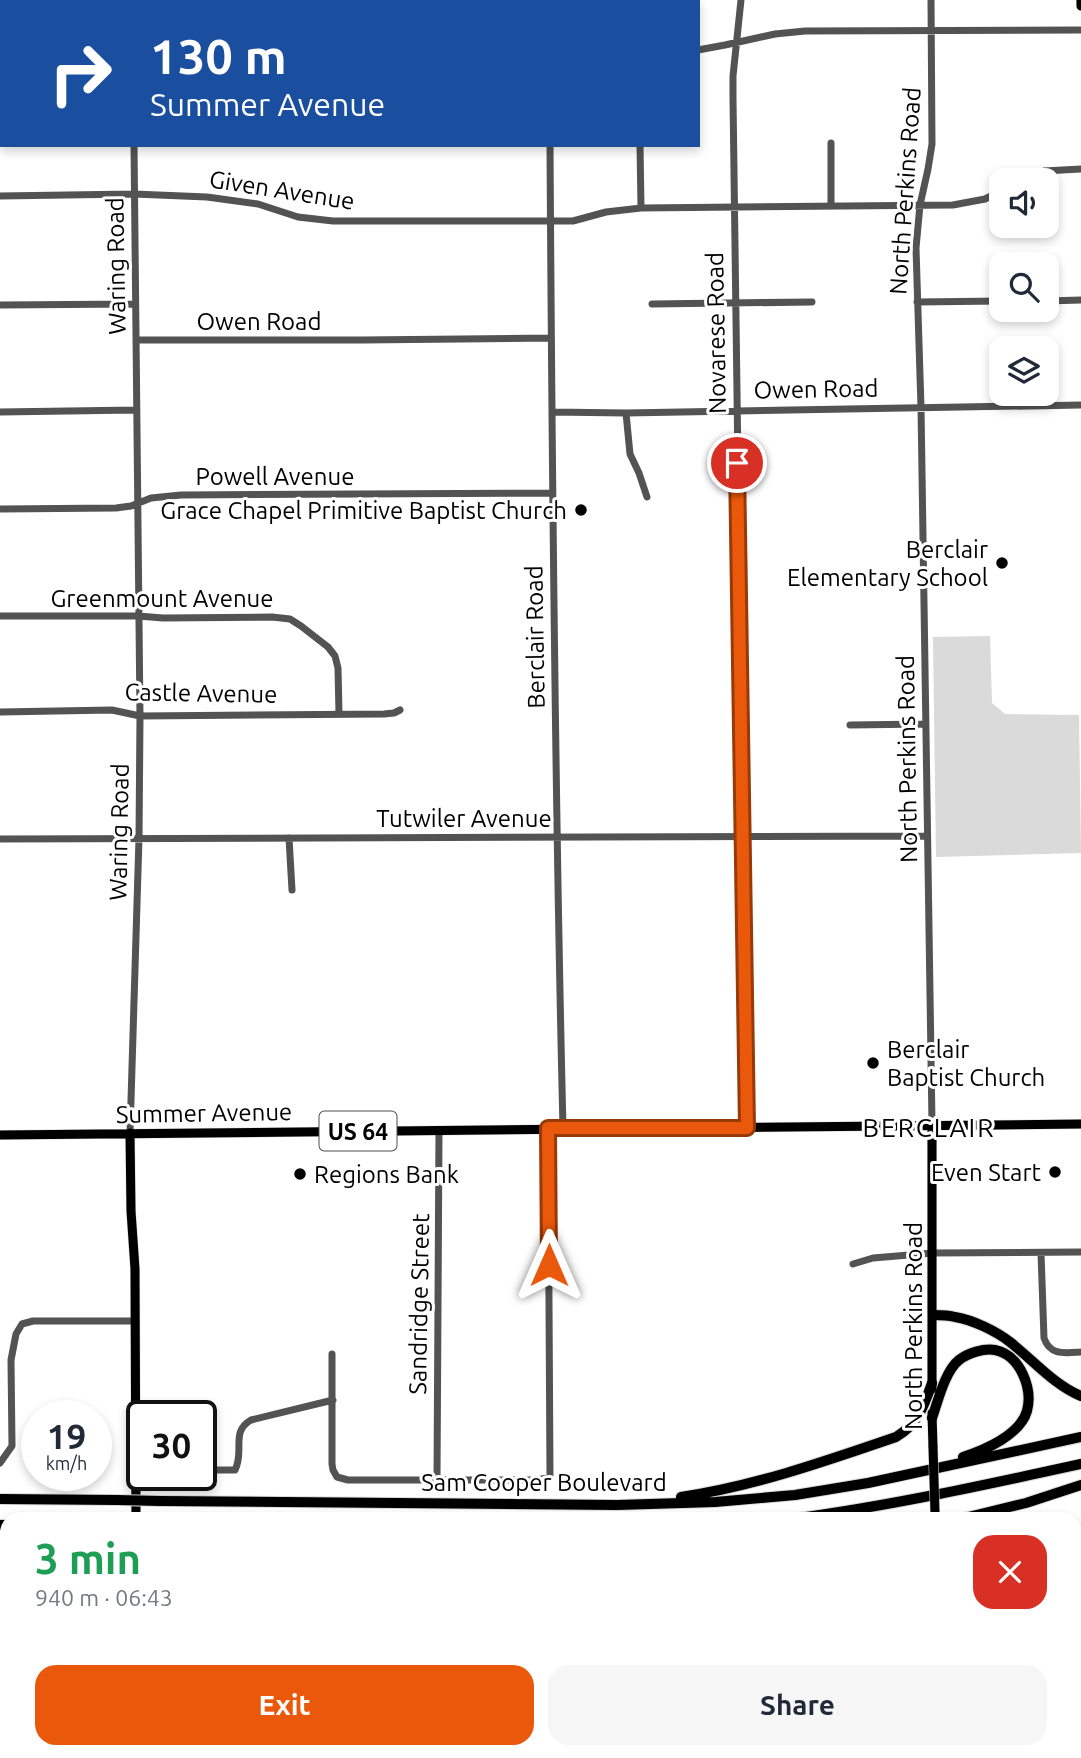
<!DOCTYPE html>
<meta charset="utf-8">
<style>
body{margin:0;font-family:Ubuntu,sans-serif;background:#f6f6f7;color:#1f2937;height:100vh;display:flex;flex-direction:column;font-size:26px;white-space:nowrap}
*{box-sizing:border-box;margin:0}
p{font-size:23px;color:#747a83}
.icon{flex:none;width:38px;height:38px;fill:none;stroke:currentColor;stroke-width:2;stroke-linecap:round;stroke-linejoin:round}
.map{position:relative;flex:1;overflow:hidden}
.side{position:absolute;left:0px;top:1512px;width:1082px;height:247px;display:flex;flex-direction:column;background:#fff;border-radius:21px 21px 0 0;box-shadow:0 4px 10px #0003}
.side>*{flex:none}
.banner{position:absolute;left:0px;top:0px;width:700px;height:147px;box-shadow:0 4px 10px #0003;background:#1a4fa0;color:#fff;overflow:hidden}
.buttons{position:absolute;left:989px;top:168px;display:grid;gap:14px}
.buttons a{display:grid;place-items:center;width:70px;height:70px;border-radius:14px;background:#fff;box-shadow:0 4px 10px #0003;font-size:35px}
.speed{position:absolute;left:21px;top:1400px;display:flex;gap:14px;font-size:35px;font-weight:700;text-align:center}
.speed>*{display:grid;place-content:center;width:91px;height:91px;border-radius:50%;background:#fff;box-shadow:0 4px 10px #0003;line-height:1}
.speed small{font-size:18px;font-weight:400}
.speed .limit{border:4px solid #111;border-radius:10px;background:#fff;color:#111}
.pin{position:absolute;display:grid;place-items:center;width:60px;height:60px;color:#fff;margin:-30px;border:4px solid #fff;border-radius:50%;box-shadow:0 2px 7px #0007}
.me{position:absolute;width:77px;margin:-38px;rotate:0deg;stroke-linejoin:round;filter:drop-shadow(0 0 5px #0008)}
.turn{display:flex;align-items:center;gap:24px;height:147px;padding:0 35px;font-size:32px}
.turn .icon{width:91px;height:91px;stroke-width:2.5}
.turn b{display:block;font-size:49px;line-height:60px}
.round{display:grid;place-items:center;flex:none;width:74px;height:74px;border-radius:21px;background:#f6f6f7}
.overview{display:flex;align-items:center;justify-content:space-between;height:119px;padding:0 35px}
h1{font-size:42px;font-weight:700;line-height:52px;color:#1e9e55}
.cta{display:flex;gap:14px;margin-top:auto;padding:14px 35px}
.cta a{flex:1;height:80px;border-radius:21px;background:#ea580c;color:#fff;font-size:28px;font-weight:700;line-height:80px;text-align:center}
.cta a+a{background:#f6f6f7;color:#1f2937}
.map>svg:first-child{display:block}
.green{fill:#dadada}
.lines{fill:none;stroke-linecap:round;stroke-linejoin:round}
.stream{stroke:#a1a1a1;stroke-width:2}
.major-casing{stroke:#dbdbdb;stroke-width:10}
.highway-casing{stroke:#dbdbdb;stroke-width:12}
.minor{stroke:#535353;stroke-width:7}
.major{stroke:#000;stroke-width:9}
.highway{stroke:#000;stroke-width:10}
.major-bridge-casing{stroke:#dbdbdb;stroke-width:10;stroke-linecap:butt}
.highway-bridge-casing{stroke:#dbdbdb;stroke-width:12;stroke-linecap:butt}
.major-bridge{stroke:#000;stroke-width:9}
.highway-bridge{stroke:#000;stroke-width:10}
.route-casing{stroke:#983908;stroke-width:18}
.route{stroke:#ea580c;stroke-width:12}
.poi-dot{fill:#000;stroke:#fff;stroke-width:2.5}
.labels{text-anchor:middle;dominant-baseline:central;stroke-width:6;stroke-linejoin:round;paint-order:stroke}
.shield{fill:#fff;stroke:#4c4c4c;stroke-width:2}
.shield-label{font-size:23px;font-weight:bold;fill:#000}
.street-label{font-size:24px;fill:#000;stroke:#fff}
.poi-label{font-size:24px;fill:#000;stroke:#fff;text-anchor:end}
.neighbourhood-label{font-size:26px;letter-spacing:2px;fill:#000;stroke:#fff}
</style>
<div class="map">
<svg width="1081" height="1758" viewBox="0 0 1081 1758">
<rect width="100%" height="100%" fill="#fff"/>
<path class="green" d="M990,636L992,703L1005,714L1079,715L1081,853L936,857L933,637Z"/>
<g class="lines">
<path class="stream" d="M0,1601L7,1606
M56,1752L59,1758"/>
<g class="major-casing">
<path id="major" d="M1081,0V6
M130,1133L131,1211L135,1269L136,1519
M0,1135L1081,1124
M932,1389V1124
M932,1413L933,1447
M146,1752V1758
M934,1752V1758"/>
</g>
<g class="highway-casing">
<path id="highway" d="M933,1315C940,1315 948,1315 955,1317C973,1320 996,1331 1010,1342C1033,1360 1054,1385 1081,1396
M932,1418C938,1401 945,1371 959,1360C968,1353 984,1348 995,1350C1020,1355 1033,1388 1027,1411C1020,1435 985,1450 963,1457
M681,1497C755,1486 826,1461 896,1437C918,1424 924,1406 932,1383
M0,1499L117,1500
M160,1501L617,1505L715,1502L795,1495L868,1483L1081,1437
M792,1519C889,1506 985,1485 1081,1464
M960,1519L1026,1503L1081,1485
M0,1525H7"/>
</g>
<path class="minor" d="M132,0V2
M412,0V2
M548,0V2
M741,0L733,76V98L747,1128
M931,0L932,144L928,169L920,205L916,248L921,407L932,1124
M698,50L725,45L775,34L805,31L1081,30
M0,85H2
M831,143V206
M550,145C552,473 555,800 563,1128
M640,145L641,208
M1019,180L1044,171L1081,169
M0,196L134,194L207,197L258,204L298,217L333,221H573L606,212L641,208L953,205L985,199L1001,191
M1046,301L1081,300
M917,302L1001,301
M652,304L812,302
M0,305L135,304
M136,340H362L551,338
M0,412L136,410
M552,412L626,413L1081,405
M626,413L630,454L639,473L647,497
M0,509L116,508L131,506L151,498L181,495L552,493
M0,616H138L163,618L272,617L290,619L301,626L328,647L335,656L338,668L339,714
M0,712L112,710L140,716L384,714L394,713L400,710
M850,725L926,724
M289,838L292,890
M0,839L927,836
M130,1133L139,838L140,716L134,145
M1041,1253L1044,1338C1050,1356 1065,1353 1081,1352
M853,1264L873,1258L933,1253L1081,1252
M332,1354V1464L333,1470L337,1477L348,1480H538L550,1477L548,1128
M0,1463L12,1446L11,1360L16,1334L22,1324L33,1321H135
M201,1470H235C245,1451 230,1432 251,1420L333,1400
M437,1479L439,1130
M1074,1648H1081
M600,1752V1758"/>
<use href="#major" class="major"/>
<use href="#highway" class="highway"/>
<g class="major-bridge-casing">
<path id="major-bridge" d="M933,1447L935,1513"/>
</g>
<g class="highway-bridge-casing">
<path id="highway-bridge" d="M117,1500L160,1501"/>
</g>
<use href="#major-bridge" class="major-bridge"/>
<use href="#highway-bridge" class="highway-bridge"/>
</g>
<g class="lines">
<g class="route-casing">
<path id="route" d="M549,1265L548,1128H747L737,463"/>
</g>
<use href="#route" class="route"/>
</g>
<g class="poi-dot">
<circle cx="581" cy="510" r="7"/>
<circle cx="1002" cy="563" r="7"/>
<circle cx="873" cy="1063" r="7"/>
<circle cx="1055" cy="1172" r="7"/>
<circle cx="300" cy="1174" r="7"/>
</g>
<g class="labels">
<rect class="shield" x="319.5" y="1111.5" width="77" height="39" rx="5"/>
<g class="shield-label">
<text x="358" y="1131">US 64</text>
</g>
<g class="street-label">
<text transform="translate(282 190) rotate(9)">Given Avenue</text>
<text transform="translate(905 191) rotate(-86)">North Perkins Road</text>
<text transform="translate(116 266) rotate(-91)">Waring Road</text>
<text x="259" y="321">Owen Road</text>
<text transform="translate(716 333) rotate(-91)">Novarese Road</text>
<text transform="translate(816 389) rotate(-1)">Owen Road</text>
<text x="275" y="476">Powell Avenue</text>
<text x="162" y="598">Greenmount Avenue</text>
<text transform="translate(535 637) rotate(-91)">Berclair Road</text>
<text transform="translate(201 693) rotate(1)">Castle Avenue</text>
<text transform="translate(907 759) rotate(-91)">North Perkins Road</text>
<text x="464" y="818">Tutwiler Avenue</text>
<text transform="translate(119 832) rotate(-89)">Waring Road</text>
<text transform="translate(204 1113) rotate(-1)">Summer Avenue</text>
<text transform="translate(419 1304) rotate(-89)">Sandridge Street</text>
<text transform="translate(913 1326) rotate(-90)">North Perkins Road</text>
<text x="544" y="1482">Sam Cooper Boulevard</text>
</g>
<g class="poi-label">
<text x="567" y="510">Grace Chapel Primitive Baptist Church</text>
<text x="988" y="549">Berclair<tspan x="988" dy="28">Elementary School</tspan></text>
<text x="887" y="1049" text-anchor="start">Berclair<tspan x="887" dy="28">Baptist Church</tspan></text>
<text x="1041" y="1172">Even Start</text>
<text x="314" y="1174" text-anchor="start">Regions Bank</text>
</g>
<g class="neighbourhood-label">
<text x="929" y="1127">BERCLAIR</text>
</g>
</g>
</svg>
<div class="buttons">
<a><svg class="icon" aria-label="sound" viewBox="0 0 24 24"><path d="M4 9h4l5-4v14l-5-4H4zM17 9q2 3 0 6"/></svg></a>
<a><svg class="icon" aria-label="search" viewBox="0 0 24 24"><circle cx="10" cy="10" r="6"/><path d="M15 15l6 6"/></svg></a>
<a><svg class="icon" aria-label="layers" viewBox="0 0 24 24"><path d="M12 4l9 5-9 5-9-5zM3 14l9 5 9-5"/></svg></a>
</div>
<div class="speed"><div>19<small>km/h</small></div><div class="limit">30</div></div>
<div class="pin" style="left:737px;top:463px;background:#d93025"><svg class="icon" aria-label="arrive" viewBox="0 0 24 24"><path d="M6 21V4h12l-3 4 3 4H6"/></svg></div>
<svg class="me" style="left:549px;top:1265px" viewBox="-20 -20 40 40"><path d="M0-17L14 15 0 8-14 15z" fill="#ea580c" stroke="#fff" stroke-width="4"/></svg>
<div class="banner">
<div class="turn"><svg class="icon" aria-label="right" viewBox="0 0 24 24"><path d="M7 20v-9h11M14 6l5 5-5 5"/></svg><div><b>130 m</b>Summer Avenue</div></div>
</div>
<section class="side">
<div class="overview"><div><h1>3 min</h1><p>940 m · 06:43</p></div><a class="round" style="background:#d93025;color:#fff"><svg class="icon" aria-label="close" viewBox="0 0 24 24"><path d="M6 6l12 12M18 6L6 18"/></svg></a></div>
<div class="cta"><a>Exit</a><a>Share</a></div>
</section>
</div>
